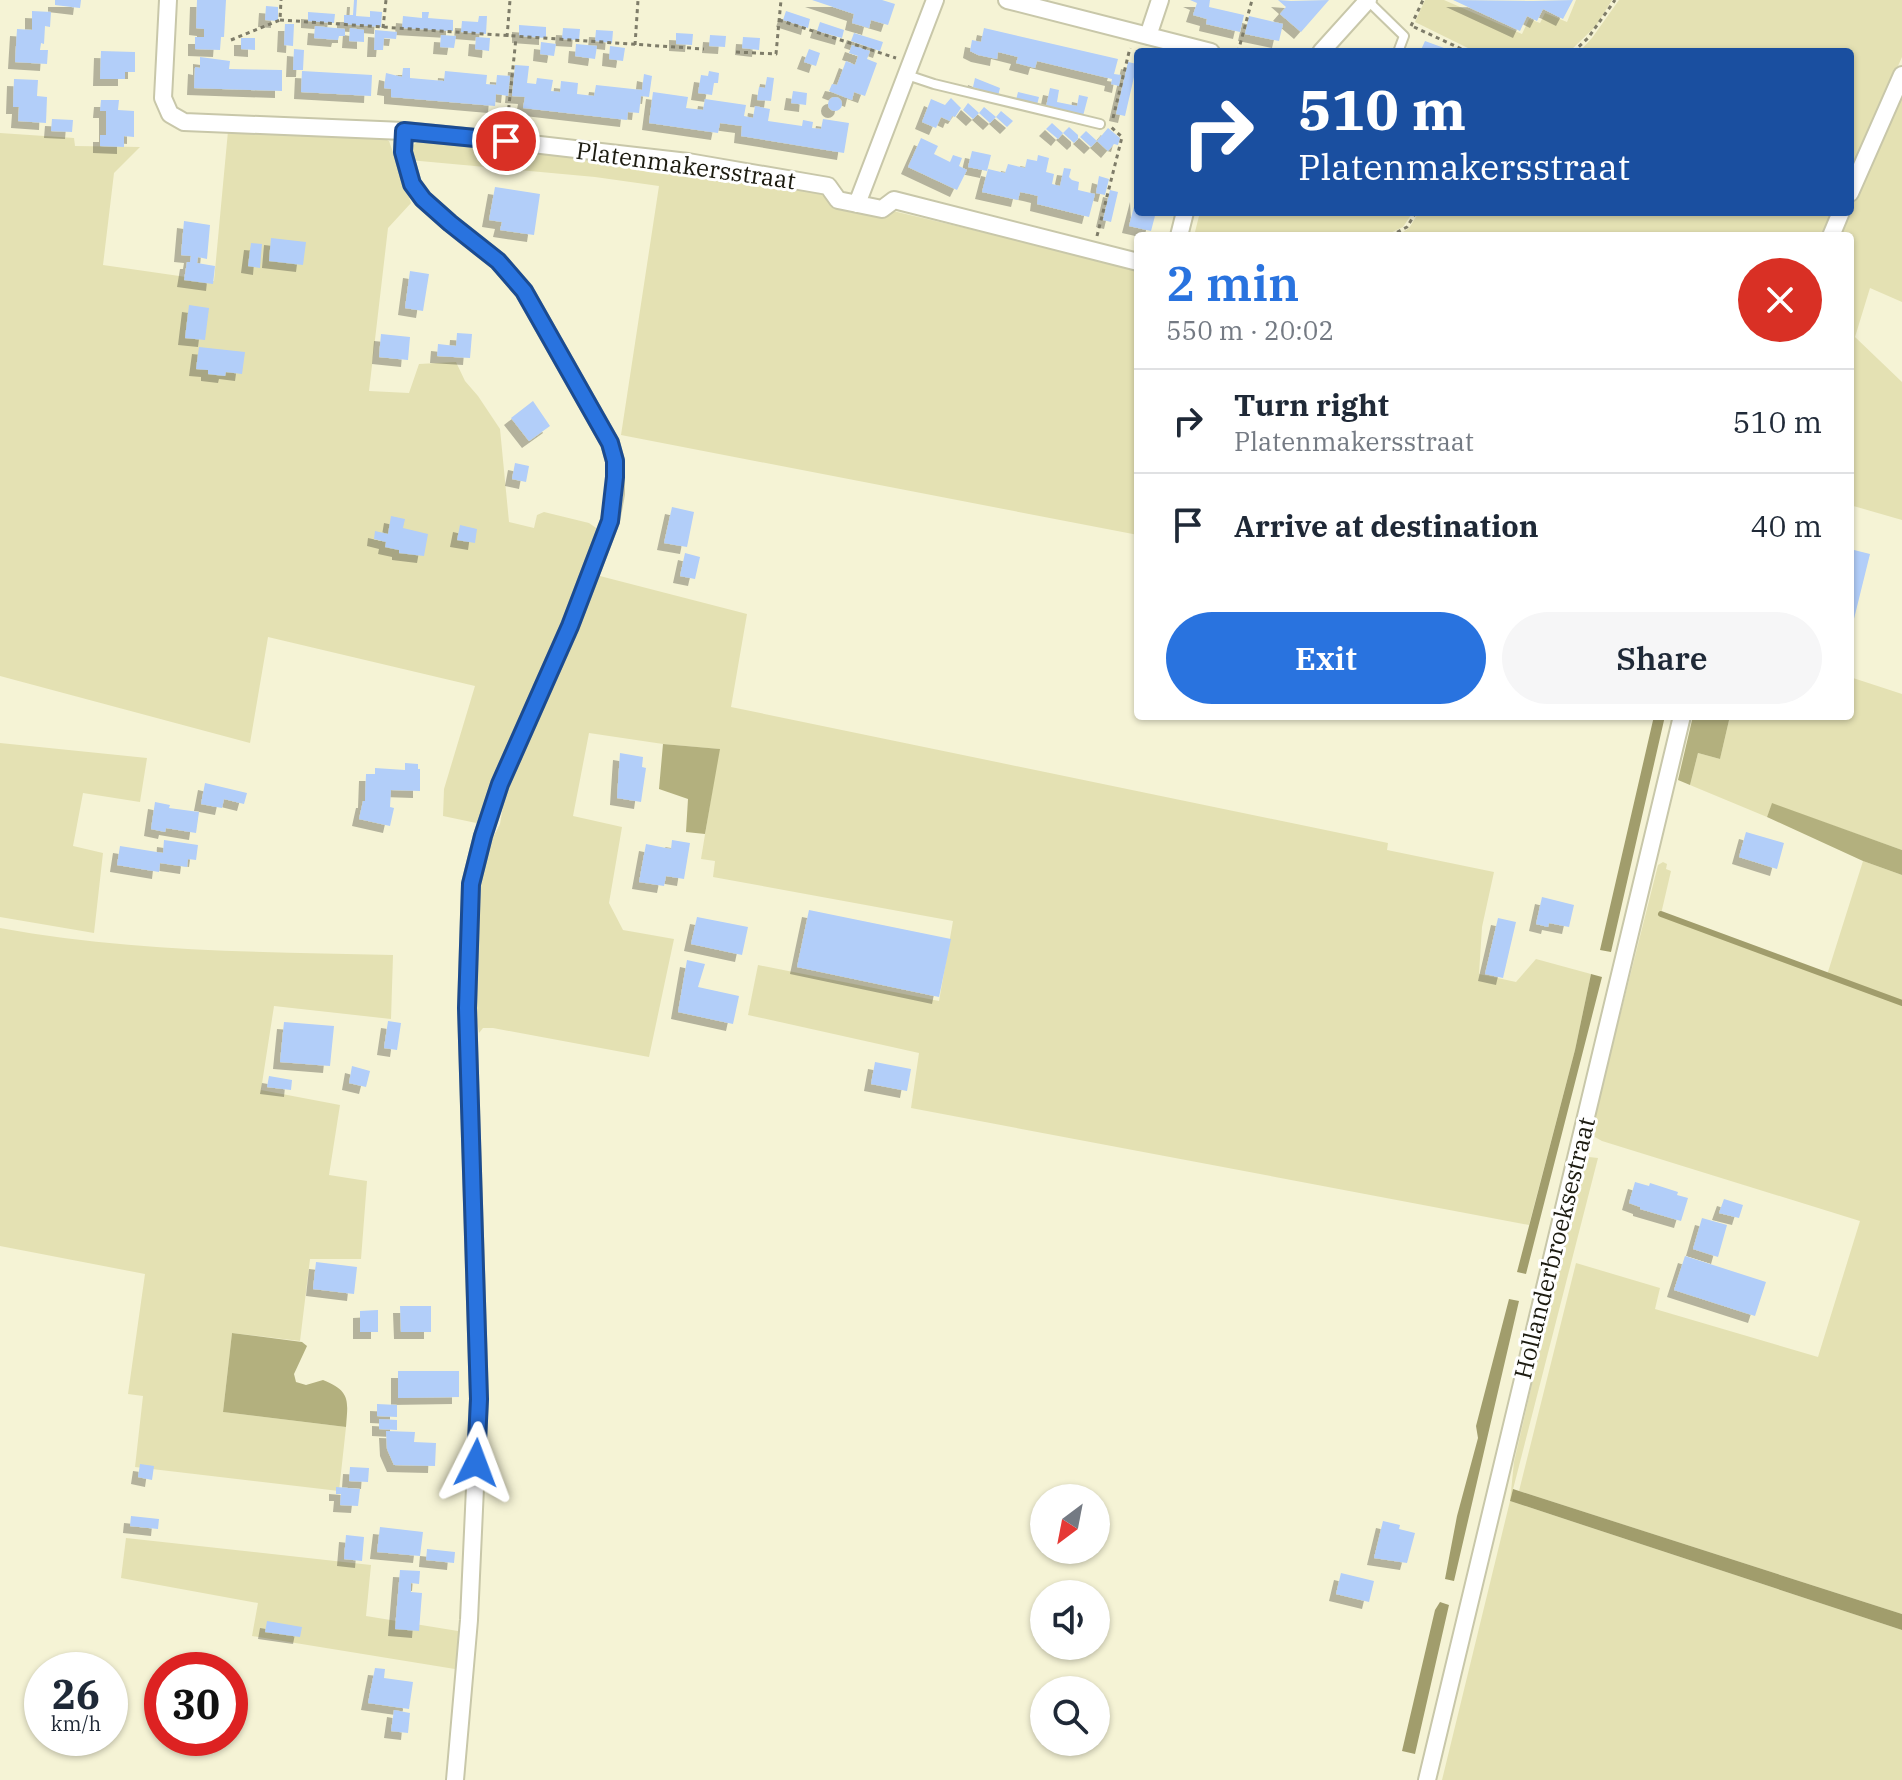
<!DOCTYPE html>
<meta charset="utf-8">
<style>
body{margin:0;font-family:"IBM Plex Serif",serif;background:#f6f6f7;color:#1f2937;height:100vh;display:flex;flex-direction:column;font-size:30px;white-space:nowrap}
*{box-sizing:border-box;margin:0}
p{font-size:26px;color:#747a83}
.icon{flex:none;width:44px;height:44px;fill:none;stroke:currentColor;stroke-width:2;stroke-linecap:round;stroke-linejoin:round}
.map{position:relative;flex:1;overflow:hidden}
.drawer{position:absolute;left:1134px;top:232px;width:720px;height:488px;display:flex;flex-direction:column;background:#fff;border-radius:8px;box-shadow:0 2px 6px #0004}
.drawer>*{flex:none}
.hud{position:absolute;left:1134px;top:48px;width:720px;height:168px;border-radius:8px;box-shadow:0 2px 6px #0004;background:#1a4fa0;color:#fff;overflow:hidden}
.needle{width:52px;rotate:212deg}
.tools{position:absolute;left:1030px;top:1484px;display:grid;gap:16px}
.tools a{display:grid;place-items:center;width:80px;height:80px;border-radius:50%;background:#fff;box-shadow:0 2px 6px #0004;font-size:40px}
.speed{position:absolute;left:24px;top:1652px;display:flex;gap:16px;font-size:40px;font-weight:700;text-align:center}
.speed>*{display:grid;place-content:center;width:104px;height:104px;border-radius:50%;background:#fff;box-shadow:0 2px 6px #0004;line-height:1}
.speed small{font-size:20px;font-weight:400}
.speed .limit{border:12px solid #d22;background:#fff;color:#111}
.pin{position:absolute;display:grid;place-items:center;width:68px;height:68px;color:#fff;margin:-34px;border:4px solid #fff;border-radius:50%;box-shadow:0 2px 8px #0007}
.me{position:absolute;width:88px;margin:-44px;rotate:3deg;stroke-linejoin:round;filter:drop-shadow(0 0 6px #0008)}
.turn{display:flex;align-items:center;gap:28px;height:168px;padding:0 32px;font-size:36px}
.turn .icon{width:104px;height:104px;stroke-width:2.5}
.turn b{display:block;font-size:56px;line-height:68px}
.round{display:grid;place-items:center;flex:none;width:84px;height:84px;border-radius:42px;background:#f6f6f7}
.overview{display:flex;align-items:center;justify-content:space-between;height:136px;padding:0 32px}
h1{font-size:48px;font-weight:600;line-height:60px;color:#2973df}
.action{display:flex;gap:16px;margin-top:auto;padding:16px 32px}
.action a{flex:1;height:92px;border-radius:48px;background:#2973df;color:#fff;font-size:32px;font-weight:600;line-height:92px;text-align:center}
.action a+a{background:#f6f6f7;color:#1f2937}
ul{padding:0;list-style:none}
li{display:flex;align-items:center;gap:24px;height:104px;padding:0 32px;border-top:2px solid #e0e1e3}
li div{flex:1}
li b{display:block;font-size:30px}
li em{font-style:normal}
.map>svg:first-child{display:block}
.green{fill:#e4e1b3}
.forest{fill:#b3b07e}
.water{fill:#a19d6c}
.lines{fill:none;stroke-linecap:round;stroke-linejoin:round}
.stream{stroke:#a19d6c;stroke-width:6}
.building{fill:#b2cef9;filter:url(#shadow)}
.service-casing{stroke:#c8c7a9;stroke-width:12}
.minor-casing{stroke:#c8c7a9;stroke-width:20}
.path{stroke:#7e7c69;stroke-width:3;stroke-dasharray:4 4;stroke-linecap:butt}
.service{stroke:#fff;stroke-width:8}
.minor{stroke:#fff;stroke-width:16}
.route-casing{stroke:#1b4b91;stroke-width:20}
.route{stroke:#2973df;stroke-width:14}
.labels{text-anchor:middle;dominant-baseline:central;stroke-width:6;stroke-linejoin:round;paint-order:stroke}
.street-label{font-size:24px;fill:#1c1b10;stroke:#fff}
</style>
<div class="map">
<svg width="1902" height="1780" viewBox="0 0 1902 1780">
<defs>
<filter id="shadow"><feDropShadow dx="-7" dy="7" stdDeviation="0" flood-color="#0004"/></filter>
</defs>
<rect width="100%" height="100%" fill="#f5f3d5"/>
<path class="green" d="M1425,0H1444L1522,34L1529,19L1540,23L1545,13L1567,22L1576,0H1612L1596,26L1569,52H1476L1415,22Z
M1619,0H1902V57L1850,174V52H1579L1592,38Z
M1902,92V302L1870,288L1855,337L1902,382V520L1850,505V236H1837L1848,212H1850V207Z
M228,131L383,138L389,141L411,203L388,228L369,391L409,393L419,364L456,362L465,381L478,396L500,429L509,522L534,528L537,515L544,512L589,523L599,530L577,596L481,824L443,816L444,789L475,686L268,637L250,743L0,676V133L74,138L75,146L140,147L114,173L103,265L214,281Z
M424,141C559,154 692,169 825,195L833,207L882,218L893,211L1138,269V535L621,435L659,186L595,177L409,160V149L417,142Z
M1200,212H1413L1403,227L1384,236H1194Z
M1419,212H1833L1822,236H1397L1409,228Z
M596,575L747,614L731,707L1388,843L1387,850L1494,872L1482,927L1479,974L1516,982L1536,959L1591,974L1575,1050L1529,1225L911,1108L919,1053L748,1015L758,965L939,1001L953,921L713,877L715,861L701,859L719,749L663,744L589,733L573,816L622,827L609,903L623,930L674,939L649,1057L493,1028H483L479,1033L474,1000L477,894L487,849L500,824L507,782Z
M1850,677L1902,694V850L1772,804L1767,817L1690,785L1698,753L1720,759L1730,716H1850Z
M0,743L147,758L140,802L83,793L73,846L103,853L94,933L0,917Z
M1863,861L1902,875V1614L1519,1491L1576,1263L1660,1288L1655,1309L1818,1357L1860,1221L1602,1141L1593,1136L1591,1131L1658,865L1663,862L1667,864L1666,869L1671,871L1661,914L1827,975Z
M0,928C131,952 261,952 393,955L391,1019L274,1006L261,1090L340,1105L329,1175L367,1181L361,1259H310L300,1341L232,1333L223,1412L346,1427L339,1491L135,1467L143,1396L128,1394L145,1274L0,1246Z
M1589,1157L1598,1158L1510,1501L1902,1630V1780H1442L1510,1501L1514,1462L1584,1160Z
M126,1538L371,1565L366,1616L464,1632L461,1670L252,1636L258,1603L121,1578Z"/>
<path class="forest" d="M1693,716H1730L1720,759L1698,753L1690,785L1678,780Z
M663,744L720,749L705,834L686,832L688,799L659,789Z
M1772,803L1902,850V875L1863,861L1767,817Z
M232,1333L302,1342L307,1346L294,1374L296,1382L306,1385L323,1380C351,1391 348,1401 346,1427L223,1412Z"/>
<path class="water" d="M1654,716H1665L1611,952L1600,950Z
M1591,974L1602,977L1526,1274L1517,1272L1575,1050Z
M1509,1299L1519,1301L1454,1581L1445,1579L1457,1516L1478,1438L1476,1426Z
M1513,1489L1902,1614V1630L1510,1501Z
M1440,1602L1449,1605L1415,1754L1402,1751L1435,1610Z"/>
<g class="lines">
<path class="stream" d="M1661,914L1902,1003"/>
</g>
<path class="building" d="M55,0H81L80,8L55,5Z
M197,0H226L224,37H221L220,50L195,49V37H204V29L196,28Z
M354,0H357L356,16L370,17V11L382,12L381,27L344,24V15H353Z
M812,0H882L895,4L888,25L871,20L869,28L852,23L854,14Z
M1190,0H1210L1209,7L1244,15L1240,32L1206,24L1207,19L1193,15L1197,3Z
M1278,0L1291,1L1329,0L1301,32L1280,14L1286,7Z
M1453,0L1533,1L1573,0L1563,19L1543,9L1537,21L1527,16L1520,31Z
M266,6L278,7V21L265,20Z
M32,11L51,12L50,27L45,26L44,44L41,43L40,50H48L47,64L15,62L17,29L32,30Z
M786,11L810,19L808,28L783,20Z
M308,12L335,14L334,23L308,21Z
M422,12H429L428,18L453,20V31L402,28L403,16L422,18Z
M479,16H487L486,34L461,32L462,21L478,22Z
M1249,16L1283,24L1279,41L1245,34Z
M820,22L844,30L842,38L817,31Z
M285,24H294L293,46L284,45Z
M519,25L546,27V38L519,36Z
M315,26L345,29V36H339L338,40L314,38Z
M350,28L364,30V42L349,41Z
M563,28L580,29L579,40L562,39Z
M984,28L1118,59L1114,74L1121,75L1119,86L1111,84L1112,79L1037,61L1035,68L1016,63L1018,57L998,52L997,59L978,55L970,51L972,40L981,42Z
M375,30L397,32L396,39L384,38L383,50H374Z
M596,30L613,31L612,43L595,41Z
M676,33L693,34L692,45L676,44Z
M854,33L883,42L880,51L851,41Z
M441,35L456,36L454,48L440,47Z
M710,35L726,36L725,47L709,46Z
M476,37L490,38L489,51L475,49Z
M743,37L760,38L759,50L742,48Z
M241,38H255V50L241,49Z
M1425,41L1444,48L1450,52H1420Z
M541,42L556,44L554,56L540,54Z
M576,44L597,46L595,59L575,56Z
M852,45L870,51L867,59L877,63L865,96L854,92L852,100L829,91L832,84L837,85L846,61L855,65L858,56L849,53Z
M610,46L625,48L623,61L609,59Z
M294,49L304,50L303,70H293Z
M809,49L820,53L816,66L804,62Z
M101,51L135,52V72H125V79H100Z
M200,57L230,61L229,69L282,70V91L194,88L195,67L200,68Z
M1128,62L1137,64L1125,116L1116,114Z
M515,65L529,66L527,83L536,84L537,78L553,80L551,91L560,92L561,81L578,83L577,94L594,96L596,85L642,90L644,74L652,76L649,97L641,96L639,113L628,112L627,120L523,108L525,97L512,96Z
M403,68H410V78L444,81L445,71L487,75L486,84L496,85L497,75L510,76L508,96L496,94L495,106L391,97V89L384,88L386,73L402,77Z
M302,71L372,75L371,96L301,92Z
M709,71L719,73L718,83H714L712,95L698,93L701,75L708,76Z
M767,77L774,78L771,101L757,100L759,87L765,88Z
M975,78L1000,88L998,96L973,87Z
M14,79L38,80L37,96L47,97L46,123L18,121L19,107H13Z
M1050,88L1059,90L1057,102L1077,106L1079,95L1088,97L1083,116L1046,107Z
M793,91L807,93L806,105L791,103Z
M653,92L688,97L686,108L703,110L705,99L746,105L744,116L753,118L755,106L770,109L768,121L802,126L803,120L813,122L812,128L821,129L823,119L849,123L844,153L741,136L742,126L720,123L718,133L649,123Z
M1018,92L1039,97L1037,105L1016,100Z
M828 104a7 7 0 1 1 14 0a7 7 0 1 1-14 0Z
M951,98L961,108L955,117L952,116L950,121L941,117L936,128L922,122L931,99L945,105Z
M101,100H119L118,110L134,111V137L124,136V147L100,146V135H106V111H100Z
M968,103L979,113L984,107L996,117L1001,111L1013,121L1007,127L996,117L990,123L979,113L973,119L963,110Z
M52,119L73,120L72,132L51,131Z
M1052,123L1063,133L1069,127L1078,135V139L1074,143L1063,133L1058,139L1046,129Z
M1108,128L1120,138L1118,145L1114,144L1108,151L1097,141L1091,147L1080,137L1086,131L1097,141Z
M921,138L938,146L934,154L950,162L953,155L962,158L959,166L967,170L957,190L908,167Z
M972,151L991,155L987,171L968,167Z
M1038,155L1049,158L1046,172L1054,174L1052,184L1060,186L1064,168L1071,169L1069,177L1072,180L1079,182L1078,190L1095,194L1089,217L1037,204L1038,196L1030,194L1020,192L1018,200L982,192L988,169L1005,173L1008,164L1025,168L1027,159L1037,161Z
M1099,176L1109,179L1105,195L1096,193Z
M495,187L540,194L534,235L500,230L502,222L489,220Z
M1110,190L1118,192L1111,222L1103,220Z
M1137,195L1138,212H1156L1151,231L1129,226Z
M184,221L210,225L207,259L198,257L197,263L215,266L213,284L184,280L187,262H190L191,256L181,255Z
M271,238L306,242L303,265L269,261Z
M251,243L262,244L260,268L248,266Z
M410,271L429,274L423,311L405,308Z
M189,305L209,308L205,340L185,338Z
M457,333L472,334L470,358L437,356L438,344L456,346Z
M381,334L410,337L408,360L379,357Z
M199,347L245,352L242,374L226,372L225,376L208,374V370L196,369Z
M533,401L550,426L529,441L511,418Z
M515,463L529,466L526,482L512,479Z
M672,507L694,512L687,547L664,543Z
M391,516L405,519L403,528L428,534L424,556L399,553V550L385,547L386,542L374,539L375,531L388,534Z
M460,525L477,529L475,543L457,540Z
M1850,549L1870,554L1851,631H1850Z
M685,553L700,557L695,579L680,576Z
M620,753L643,757L642,767L646,768L641,802L617,798Z
M405,763L418,764V769H420V791L391,790L390,807L394,808L390,826L359,819L363,801H365L366,774H375V768L405,770Z
M205,783L247,793L244,804L224,799L222,808L201,804Z
M155,802L170,805L169,808L199,812L196,833L166,828L165,832L151,829Z
M1746,832L1784,843L1777,869L1739,857Z
M164,840L198,845L196,860L188,859L187,867L160,863L159,872L117,865L120,846L163,853Z
M672,840L690,843L684,879L666,876L664,886L639,882L646,844L671,849Z
M1542,897L1574,905L1569,927L1549,923L1548,927L1536,924Z
M809,910L951,939L939,997L797,967Z
M697,917L748,927L742,955L691,944Z
M1498,918L1516,922L1503,978L1485,974Z
M687,960L705,964L698,987L739,996L733,1024L678,1012Z
M388,1021L401,1023L397,1050L384,1048Z
M284,1022L334,1026L330,1066L280,1062Z
M875,1062L911,1069L907,1091L871,1084Z
M352,1066L370,1071L366,1087L349,1083Z
M269,1076L292,1080L291,1090L267,1087Z
M1635,1182L1649,1186L1650,1183L1678,1192L1677,1195L1688,1198L1681,1221L1640,1209V1207L1629,1203Z
M1724,1199L1743,1205L1739,1218L1719,1213Z
M1702,1218L1727,1225L1718,1257L1693,1249Z
M1685,1256L1766,1282L1755,1316L1674,1290Z
M316,1262L357,1267L354,1294L313,1289Z
M400,1306H431V1332H401Z
M378,1310V1332H360V1311Z
M398,1371H459V1397L398,1398Z
M377,1404L397,1405V1417L377,1416Z
M379,1419L397,1420V1430L379,1429Z
M386,1431L415,1432L414,1442L436,1443L435,1466L394,1465L387,1449Z
M140,1464L154,1466L152,1480L138,1477Z
M350,1467L369,1468L368,1482L349,1481Z
M336,1487L360,1489L358,1506L340,1505L341,1494H336Z
M131,1516L159,1519L158,1529L130,1526Z
M1383,1521L1400,1525L1399,1529L1415,1533L1407,1563L1374,1558Z
M380,1527L423,1532L420,1556L377,1552Z
M346,1535L364,1537L362,1561L344,1559Z
M427,1549L455,1552L454,1563L426,1560Z
M400,1570L420,1571L419,1584L411,1583V1592L422,1593L419,1631L395,1629Z
M1341,1573L1374,1581L1369,1602L1336,1594Z
M267,1621L302,1627L300,1637L265,1632Z
M375,1668L385,1669L384,1678L413,1682L409,1709L368,1703Z
M394,1710L410,1713L408,1733L391,1731Z"/>
<g class="lines">
<g class="service-casing">
<path id="service" d="M1368,1L1404,36L1398,52
M907,75L934,84L1100,124"/>
</g>
<g class="minor-casing">
<path id="minor" d="M168,0L163,98L170,114L184,122L404,131L506,141L688,162L828,186L838,200L882,209L894,200L1138,262
M1007,0L1211,52
M1148,36L1160,0
M1321,52L1368,0
M404,131L403,152L412,184L423,199L450,223L498,261L524,291L610,443L615,461V494L610,521L570,626L500,784L483,836L471,884L467,1008L479,1399L469,1620L455,1780
M1850,193L1902,75
M857,204L935,0
M1179,236L1185,212
M1831,236L1841,212
M1427,1780L1682,716"/>
</g>
<path class="path" d="M280,20L704,49
M779,20L896,58
M1411,26L1423,0
M1414,27L1468,52
M383,28L386,0
M507,37L510,0
M231,40L280,20L281,0
M635,45L638,0
M736,52L776,54L781,0
M1238,52L1252,0
M1573,52L1588,38L1615,0
M1113,118L1130,48
M507,125L516,38
M1097,236L1122,137L1111,127
M1390,236L1407,227L1416,212"/>
<use href="#service" class="service"/>
<use href="#minor" class="minor"/>
</g>
<g class="lines">
<g class="route-casing">
<path id="route" d="M476,1463L479,1399L467,1008L471,884L483,836L500,784L570,626L610,521L615,477V461L610,443L524,291L498,261L450,223L423,199L412,184L403,152L404,131L506,141"/>
</g>
<use href="#route" class="route"/>
</g>
<g class="labels">
<g class="street-label">
<text transform="translate(686 165) rotate(8)">Platenmakersstraat</text>
<text transform="translate(1554 1248) rotate(-76)">Hollanderbroeksestraat</text>
</g>
</g>
</svg>
<div class="tools">
<a><svg class="needle" viewBox="-14 -14 28 28"><path d="M0-13l5 13h-10z" fill="#e53935"/><path d="M0 13l5-13h-10z" fill="#747a83"/></svg></a>
<a><svg class="icon" aria-label="sound" viewBox="0 0 24 24"><path d="M4 9h4l5-4v14l-5-4H4zM17 9q2 3 0 6"/></svg></a>
<a><svg class="icon" aria-label="search" viewBox="0 0 24 24"><circle cx="10" cy="10" r="6"/><path d="M15 15l6 6"/></svg></a>
</div>
<div class="speed"><div>26<small>km/h</small></div><div class="limit">30</div></div>
<div class="pin" style="left:506px;top:141px;background:#d93025"><svg class="icon" aria-label="arrive" viewBox="0 0 24 24"><path d="M6 21V4h12l-3 4 3 4H6"/></svg></div>
<svg class="me" style="left:476px;top:1463px" viewBox="-20 -20 40 40"><path d="M0-17L14 15 0 8-14 15z" fill="#2973df" stroke="#fff" stroke-width="4"/></svg>
<div class="hud">
<div class="turn"><svg class="icon" aria-label="right" viewBox="0 0 24 24"><path d="M7 20v-9h11M14 6l5 5-5 5"/></svg><div><b>510 m</b>Platenmakersstraat</div></div>
</div>
<section class="drawer">
<div class="overview"><div><h1>2 min</h1><p>550 m · 20:02</p></div><a class="round" style="background:#d93025;color:#fff"><svg class="icon" aria-label="close" viewBox="0 0 24 24"><path d="M6 6l12 12M18 6L6 18"/></svg></a></div>
<ul>
<li><svg class="icon" aria-label="right" viewBox="0 0 24 24"><path d="M7 20v-9h11M14 6l5 5-5 5"/></svg><div><b>Turn right</b><p>Platenmakersstraat</p></div><em>510 m</em></li>
<li><svg class="icon" aria-label="arrive" viewBox="0 0 24 24"><path d="M6 21V4h12l-3 4 3 4H6"/></svg><div><b>Arrive at destination</b></div><em>40 m</em></li>
</ul>
<div class="action"><a>Exit</a><a>Share</a></div>
</section>
</div>
